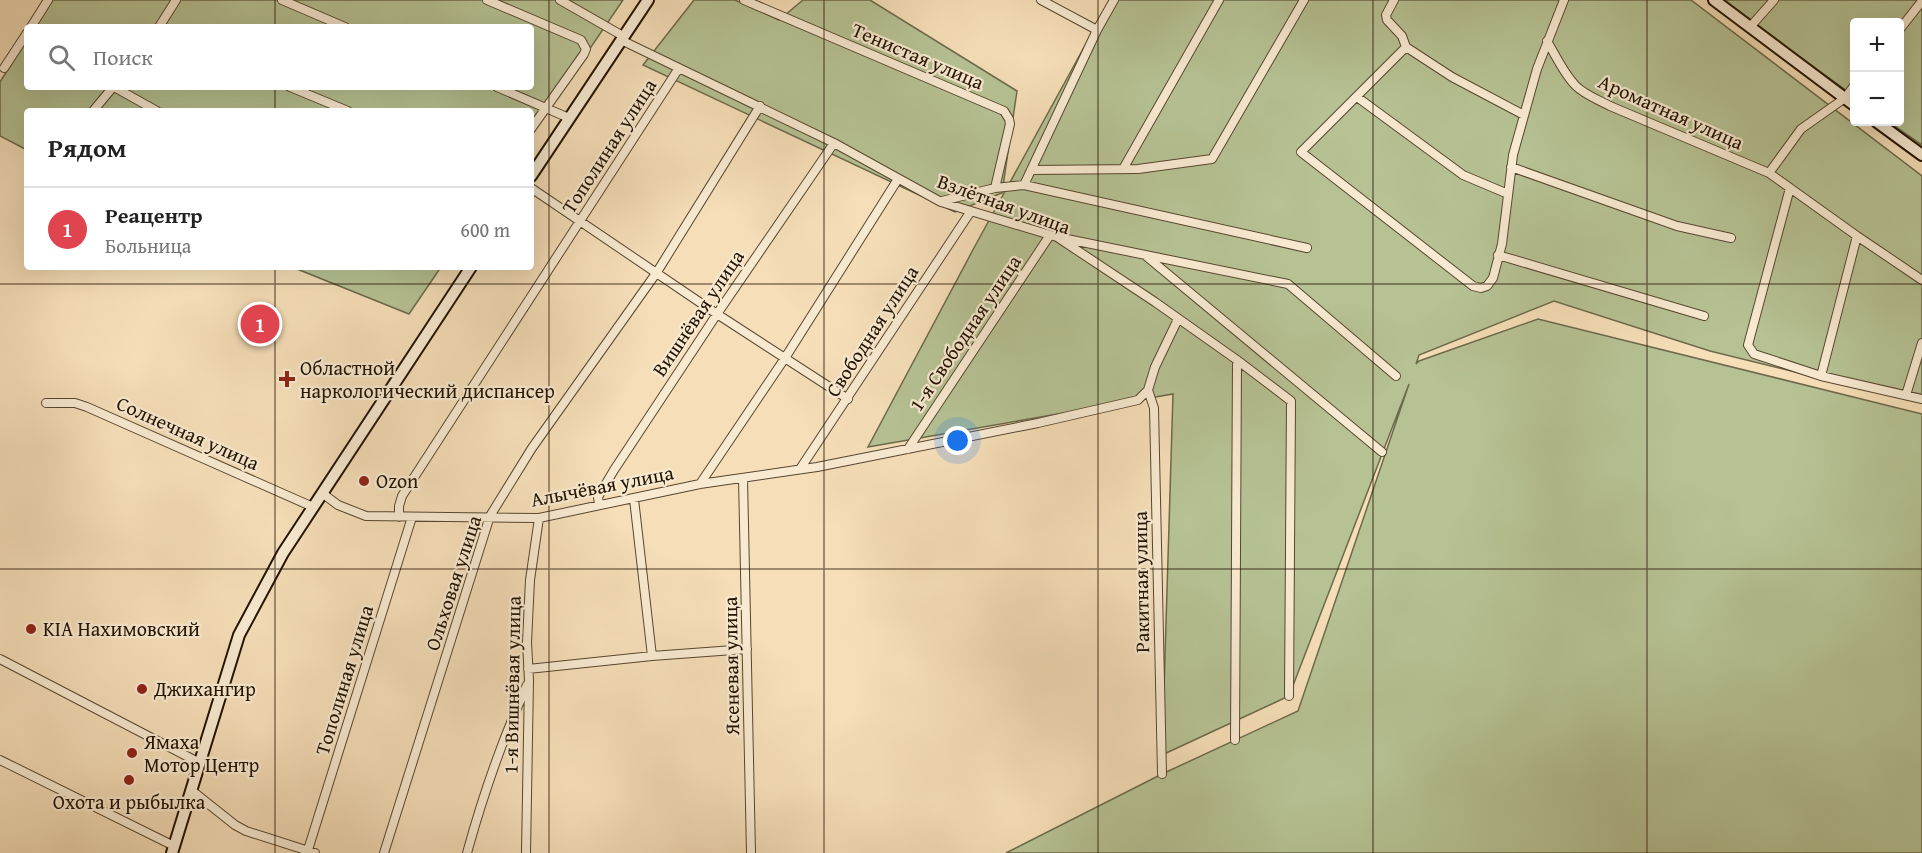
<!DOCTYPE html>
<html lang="ru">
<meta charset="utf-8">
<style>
body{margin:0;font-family:"Gentium Book Plus",serif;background:#f6f6f6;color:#222}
.controls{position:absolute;right:18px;top:18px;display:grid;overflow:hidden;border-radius:6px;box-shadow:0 6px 24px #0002}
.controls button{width:54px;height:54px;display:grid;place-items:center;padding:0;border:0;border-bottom:2px solid #e0e0e0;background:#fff;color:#222;font:30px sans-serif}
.you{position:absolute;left:958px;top:441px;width:21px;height:21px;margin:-15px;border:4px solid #fff;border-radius:50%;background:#1a73e8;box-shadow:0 0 0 9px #1a73e833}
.badge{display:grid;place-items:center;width:39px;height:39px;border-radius:50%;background:#111827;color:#fff;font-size:20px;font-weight:700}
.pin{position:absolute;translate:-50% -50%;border:3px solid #fff;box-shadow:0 2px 6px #0006}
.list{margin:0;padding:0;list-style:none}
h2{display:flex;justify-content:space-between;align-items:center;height:78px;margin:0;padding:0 24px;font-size:26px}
h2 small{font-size:20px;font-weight:400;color:#767676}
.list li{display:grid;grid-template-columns:39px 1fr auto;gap:18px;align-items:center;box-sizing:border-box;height:84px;padding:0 24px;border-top:2px solid #e0e0e0}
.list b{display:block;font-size:22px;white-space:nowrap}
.list p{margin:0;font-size:20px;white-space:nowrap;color:#767676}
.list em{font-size:20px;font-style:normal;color:#767676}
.icon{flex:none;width:33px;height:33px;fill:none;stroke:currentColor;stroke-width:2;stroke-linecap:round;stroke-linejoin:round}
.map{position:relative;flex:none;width:1922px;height:853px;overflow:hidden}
.search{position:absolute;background:#fff;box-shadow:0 6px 24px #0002;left:24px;top:24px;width:510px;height:66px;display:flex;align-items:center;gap:15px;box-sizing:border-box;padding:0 21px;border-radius:6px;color:#767676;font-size:22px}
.panel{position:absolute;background:#fff;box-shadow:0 6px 24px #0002;left:24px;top:108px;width:510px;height:162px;border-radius:6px}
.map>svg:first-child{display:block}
</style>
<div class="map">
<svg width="1922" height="853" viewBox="0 0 1922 853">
<rect width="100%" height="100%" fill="#f5deb8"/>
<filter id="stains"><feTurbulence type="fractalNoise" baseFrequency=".00333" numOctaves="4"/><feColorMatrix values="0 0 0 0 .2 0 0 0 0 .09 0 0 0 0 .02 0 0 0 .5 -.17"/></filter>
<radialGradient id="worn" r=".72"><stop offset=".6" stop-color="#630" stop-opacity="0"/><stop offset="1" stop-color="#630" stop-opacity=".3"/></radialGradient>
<path fill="#b6c294" stroke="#6c6a4a" stroke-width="1.5" d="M 52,0 L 623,0 L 531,135 L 531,111 L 27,111 L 27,150 L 0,136 L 0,82 L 27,39 L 27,87 L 531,87 L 531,27 L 35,27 Z
M 694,0 L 735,0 L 779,20 L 803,0 L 870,0 L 1017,91 L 1002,193 L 955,212 L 643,65 Z
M 1110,0 L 1691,0 L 1922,176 L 1922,403 L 1710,351 L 1554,301 L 1419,355 L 1416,364 L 1419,361 L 1538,319 L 1922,414 L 1922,853 L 1006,853 L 1162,774 L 1298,711 L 1409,384 L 1289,696 L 1162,755 L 1173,394 L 868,447 L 975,246 Z
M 1721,0 L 1922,0 L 1922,145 L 1889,122 L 1900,122 L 1900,22 L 1854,22 L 1854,96 Z
M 292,267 L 441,267 L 409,314 Z"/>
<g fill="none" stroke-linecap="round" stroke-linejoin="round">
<g stroke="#57462f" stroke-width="10">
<path id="minor" d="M 282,0 L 345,27
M 487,0 L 581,40 L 586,49 L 584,54 L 531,129
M 560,0 L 623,36
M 744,0 L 1004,111 L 1009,119 L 1010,124 L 995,188
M 1041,0 L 1097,30
M 1394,0 L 1386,15 L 1387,20 L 1402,36 L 1406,47 L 1452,77 L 1524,115
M 31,27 L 48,0
M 159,27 L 176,0
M 1750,27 L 1774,0
M 1900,29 L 1922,1
M 621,40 L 834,143 L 941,202 L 1057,237 L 1155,302 L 1237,360 L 1291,401 L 1289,696
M 1547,41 C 1556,56 1564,74 1576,86 C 1585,95 1599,100 1610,106 L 1769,173
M 1406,47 L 1301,152 L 1473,286 L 1481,288 L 1487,286 L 1493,278 L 1502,244 L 1513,155 L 1537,69 L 1564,0
M 4,68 L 27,33
M 1854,86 L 1845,98 L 1801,129 L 1769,173 L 1857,236 L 1922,280
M 114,87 L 157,111
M 290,87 L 348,111
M 497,87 L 569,118
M 1357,97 L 1463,175 L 1508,194
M 93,111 L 113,87
M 1511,167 L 1677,226 L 1731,238
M 1123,169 L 1219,0
M 1031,170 L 1138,169 L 1212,159 L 1304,0
M 1024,185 L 1307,248
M 531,188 L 717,314 L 848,399
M 1790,188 L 1748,345 L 1754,354 L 1821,376 L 1922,399
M 942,201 L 995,188 L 1024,185 L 1097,30 L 1114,0
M 1062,238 L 1288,284 L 1396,376
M 1498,255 L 1704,316
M 1146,256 L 1382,452
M 1821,376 L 1857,236
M 1148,390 L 1154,408 L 1162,774
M 1906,395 L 1922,343
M 46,403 L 75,403 L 87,407 L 313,507
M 908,449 L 1050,235
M 800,469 L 971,211
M 743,478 L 751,853
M 700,484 L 785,358 L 898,179
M 322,493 L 338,505 L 366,516 L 539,518 L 700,484 L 817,467 L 1038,423 L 1138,400 L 1148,390 L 1155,367 L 1178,319
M 634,499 L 652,656
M 599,505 L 598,497 L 614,470 L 717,314 L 834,143
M 399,517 L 399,506 L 402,496 L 679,68
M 0,659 L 200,763
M 528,669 L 652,656 L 747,649
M 1235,740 L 1237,360
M 0,760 L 174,846
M 191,790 L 235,825 L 246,831 L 315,853
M 307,853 L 412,517
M 384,853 L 490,516 L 532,448 L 657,272 L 760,106
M 467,853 C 483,795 502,740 527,685
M 526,853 L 529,680 L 527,642 L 530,580 L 539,518"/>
</g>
<g stroke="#221301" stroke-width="14">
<path id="secondary" d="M 1714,0 L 1854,105
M 1877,122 L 1922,155
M 531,176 L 648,0
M 172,853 L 239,635 L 283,553 L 471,267"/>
</g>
<use href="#minor" stroke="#f8ead1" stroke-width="8"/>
<use href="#secondary" stroke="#f8ead1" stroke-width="10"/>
</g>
<path fill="none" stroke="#221301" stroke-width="1.5" stroke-opacity="0.55" d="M 275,0 L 275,27M 549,0 L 549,853M 824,0 L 824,853M 1098,0 L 1098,853M 1373,0 L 1373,853M 1647,0 L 1647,853M 275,87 L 275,111M 275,267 L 275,853M 0,284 L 1922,284M 0,569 L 1922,569"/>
<g fill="#8f2418" stroke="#f8ead1" stroke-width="2">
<path d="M284 370h6v6h6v6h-6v6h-6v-6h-6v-6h6z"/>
<circle cx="364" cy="481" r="6"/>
<circle cx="31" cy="629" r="6"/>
<circle cx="142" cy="689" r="6"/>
<circle cx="132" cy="753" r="6"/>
<circle cx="129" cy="780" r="6"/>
</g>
<g text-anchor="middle" stroke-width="4.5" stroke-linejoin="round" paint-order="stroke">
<g font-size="20" fill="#221301" stroke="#f8ead1">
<text transform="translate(918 56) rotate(23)" y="7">Тенистая улица</text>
<text transform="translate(1671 112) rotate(24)" y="7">Ароматная улица</text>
<text transform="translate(609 146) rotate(-57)" y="7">Тополиная улица</text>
<text transform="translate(1004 204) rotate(20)" y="7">Взлётная улица</text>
<text transform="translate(698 313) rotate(-56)" y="7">Вишнёвая улица</text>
<text transform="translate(872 331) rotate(-57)" y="7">Свободная улица</text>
<text transform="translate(965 333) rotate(-56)" y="7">1-я Свободная улица</text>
<text transform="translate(188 433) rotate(24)" y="7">Солнечная улица</text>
<text transform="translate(602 486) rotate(-11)" y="7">Алычёвая улица</text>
<text transform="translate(1141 582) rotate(-91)" y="7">Ракитная улица</text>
<text transform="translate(453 583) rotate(-72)" y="7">Ольховая улица</text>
<text transform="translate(731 666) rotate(-91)" y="7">Ясеневая улица</text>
<text transform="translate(344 680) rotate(-73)" y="7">Тополиная улица</text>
<text transform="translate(512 685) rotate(-89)" y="7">1-я Вишнёвая улица</text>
</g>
<g font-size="20" fill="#221301" stroke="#f8ead1" text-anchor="start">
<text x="300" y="375">Областной<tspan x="300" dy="23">наркологический диспансер</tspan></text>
<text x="376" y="488">Ozon</text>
<text x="43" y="636">KIA Нахимовский</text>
<text x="154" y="696">Джихангир</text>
<text x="144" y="749">Ямаха<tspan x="144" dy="23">Мотор Центр</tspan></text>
<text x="129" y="809" text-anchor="middle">Охота и рыбылка</text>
</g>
</g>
<rect width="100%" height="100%" filter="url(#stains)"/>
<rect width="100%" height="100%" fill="url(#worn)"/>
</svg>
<div class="controls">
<button>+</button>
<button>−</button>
</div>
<div class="you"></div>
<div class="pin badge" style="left:260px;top:324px;background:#e0444e">1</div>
<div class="search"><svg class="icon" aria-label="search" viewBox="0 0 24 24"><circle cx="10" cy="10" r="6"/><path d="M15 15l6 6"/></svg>Поиск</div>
<section class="panel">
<h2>Рядом<small></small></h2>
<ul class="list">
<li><span class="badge" style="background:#e0444e">1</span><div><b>Реацентр</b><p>Больница</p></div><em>600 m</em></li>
</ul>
</section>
</div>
